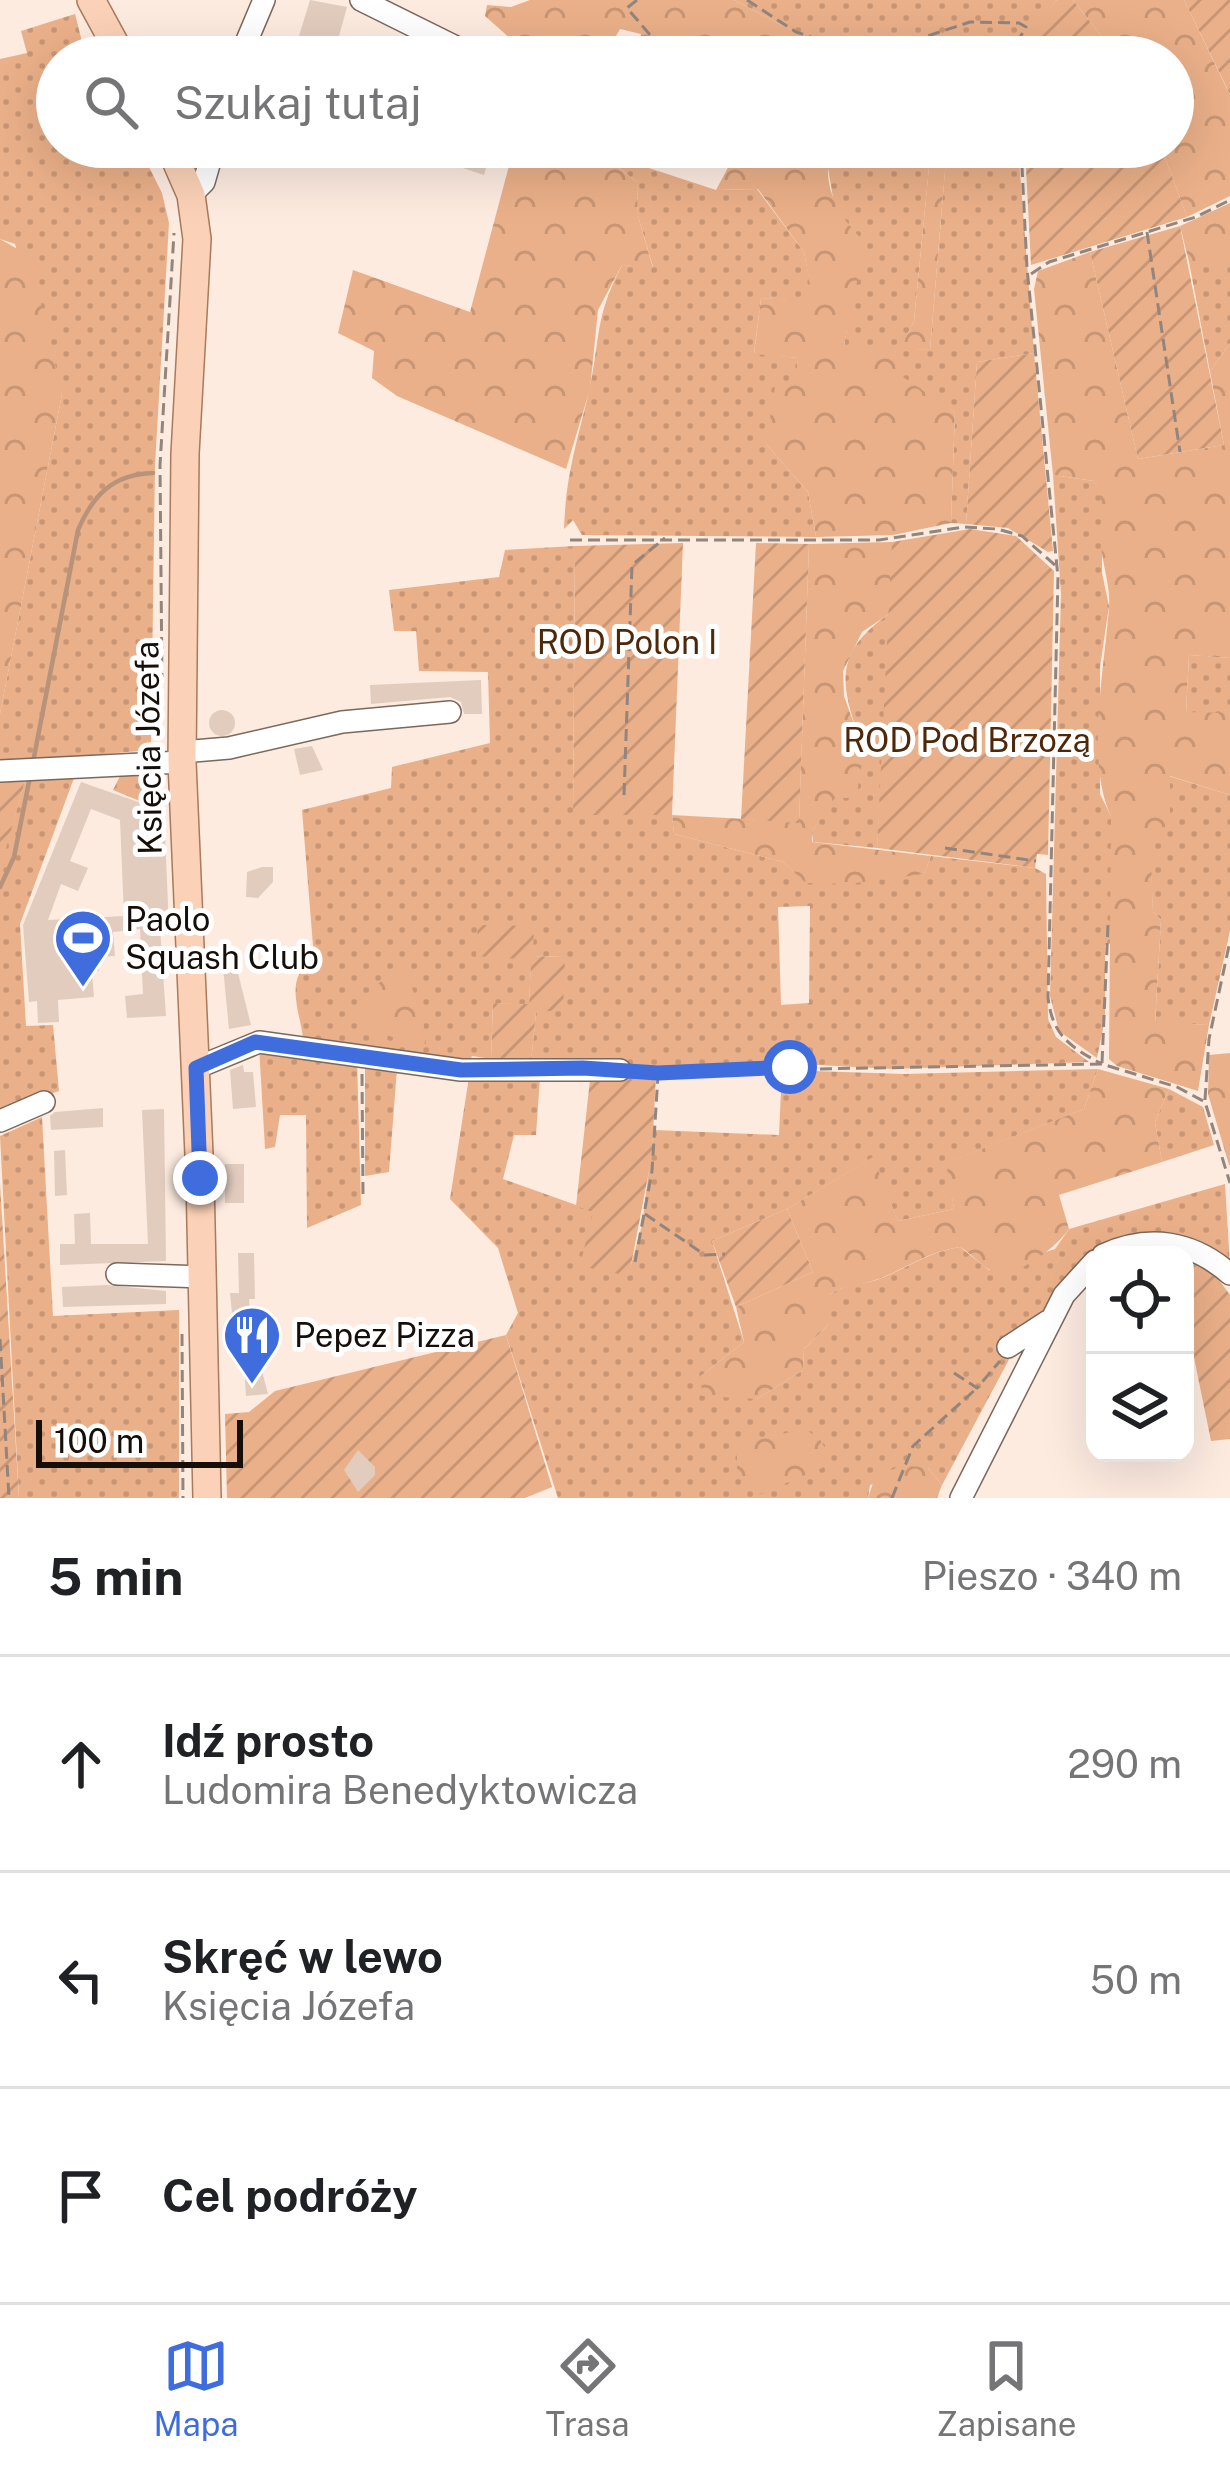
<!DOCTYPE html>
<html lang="pl">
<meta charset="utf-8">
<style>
body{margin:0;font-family:"Public Sans",sans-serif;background:#f6f6f6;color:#202124}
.controls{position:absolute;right:36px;bottom:36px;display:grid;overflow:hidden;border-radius:24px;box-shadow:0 12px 48px #0002}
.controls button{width:108px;height:108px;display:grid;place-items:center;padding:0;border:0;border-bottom:3px solid #e0e0e0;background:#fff;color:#202124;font:60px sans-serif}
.scale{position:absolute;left:36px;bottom:30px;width:207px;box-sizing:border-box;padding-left:12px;border:6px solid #150e09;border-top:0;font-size:33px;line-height:42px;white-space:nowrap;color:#150e09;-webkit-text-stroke:9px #fff;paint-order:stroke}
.stop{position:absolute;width:36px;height:36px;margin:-27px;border:9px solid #3f6dde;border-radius:50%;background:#fff}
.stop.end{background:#3f6dde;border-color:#fff;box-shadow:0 3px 12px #0008}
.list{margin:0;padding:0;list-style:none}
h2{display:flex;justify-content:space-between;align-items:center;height:156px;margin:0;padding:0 48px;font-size:51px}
h2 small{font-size:39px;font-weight:400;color:#757577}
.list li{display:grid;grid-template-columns:78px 1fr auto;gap:36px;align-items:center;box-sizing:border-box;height:216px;padding:0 48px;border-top:3px solid #e0e0e0}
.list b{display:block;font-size:45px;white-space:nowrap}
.list p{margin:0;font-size:39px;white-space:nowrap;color:#757577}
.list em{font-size:39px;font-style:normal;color:#757577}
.icon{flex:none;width:66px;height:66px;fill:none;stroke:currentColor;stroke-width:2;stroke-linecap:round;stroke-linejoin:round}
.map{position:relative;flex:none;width:1230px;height:1498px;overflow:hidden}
.search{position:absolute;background:#fff;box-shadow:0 12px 48px #0002;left:36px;right:36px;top:36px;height:132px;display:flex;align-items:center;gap:30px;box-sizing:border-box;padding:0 42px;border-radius:66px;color:#757577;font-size:45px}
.sheet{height:804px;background:#fff}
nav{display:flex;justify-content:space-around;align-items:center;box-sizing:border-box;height:168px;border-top:3px solid #e0e0e0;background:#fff;font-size:33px;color:#757577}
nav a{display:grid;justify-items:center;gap:6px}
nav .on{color:#3f6dde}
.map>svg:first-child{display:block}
</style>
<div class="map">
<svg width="1230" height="1498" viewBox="0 0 1230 1498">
<defs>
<pattern id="grass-dots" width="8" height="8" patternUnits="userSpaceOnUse" patternTransform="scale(3)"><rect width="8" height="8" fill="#eab089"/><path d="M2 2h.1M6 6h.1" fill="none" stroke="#c89675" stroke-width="1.8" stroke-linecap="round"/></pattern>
<pattern id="forest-crowns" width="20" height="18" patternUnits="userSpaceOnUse" patternTransform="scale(3)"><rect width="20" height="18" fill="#eab089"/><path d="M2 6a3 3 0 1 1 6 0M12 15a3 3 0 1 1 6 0" fill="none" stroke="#c89675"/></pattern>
<pattern id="garden-furrows" width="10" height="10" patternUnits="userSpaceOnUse" patternTransform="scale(3)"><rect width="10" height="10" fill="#eab089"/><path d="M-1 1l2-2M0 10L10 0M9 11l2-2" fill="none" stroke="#c89675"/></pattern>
</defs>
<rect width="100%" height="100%" fill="#fdebe0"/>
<path fill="url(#grass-dots)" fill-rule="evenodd" d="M 734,0 L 1057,0 L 1023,41 L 1016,41 L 1016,57 L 842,57 Z
M 75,14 L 86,57 L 57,57 L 57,147 L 139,147 L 162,193 L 169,223 L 155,465 L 151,750 L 0,763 L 0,714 L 62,394 L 15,244 L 0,239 L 0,59 L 27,53 L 21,31 Z
M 832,147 L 931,147 L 914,321 L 901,348 L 930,350 L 947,147 L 1018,147 L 1034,353 L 977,362 L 966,524 L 951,523 L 955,412 L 844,346 L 851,305 L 827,162 Z
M 597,151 L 716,190 L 757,189 L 804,252 L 814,302 L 761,298 L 754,353 L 798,358 L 796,384 L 766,444 L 808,492 L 816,537 L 582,535 L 573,520 L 564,529 C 566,473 577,443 589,391 C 601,336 594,319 622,265 L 653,267 L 638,216 L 637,182 Z
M 1189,262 L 1230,262 L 1230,343 L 1210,372 Z
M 1053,475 L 1094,481 L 1102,493 L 1102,573 L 1109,606 L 1100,667 L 1100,794 L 1111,816 L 1111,943 L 1105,945 L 1105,1019 L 1097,1058 L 1059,1031 L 1050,996 L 1061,594 Z
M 575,546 L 573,814 L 672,815 L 674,834 L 783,862 L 807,883 L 924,874 L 931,856 L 1035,868 L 1046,874 L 1048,1019 L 1056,1037 L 1089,1062 L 893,1069 L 781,1063 L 681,1069 L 531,1063 L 536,1012 L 564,957 L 532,956 L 533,926 L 529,1005 L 493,1003 L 491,1059 L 472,1056 L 469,1064 L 304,1047 C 302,1013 281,979 314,958 L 302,810 L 391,788 L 392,767 L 490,743 L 488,672 L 419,671 L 416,631 L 394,631 L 389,590 L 499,577 L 505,550 ZM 810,906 L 809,1003 L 781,1005 L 778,907 Z
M 892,612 L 877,848 L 813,842 L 812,831 L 864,752 C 842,688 828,655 892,612 Z
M 1189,655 L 1230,658 L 1230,713 L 1186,713 Z
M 162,771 L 164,811 L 113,790 L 120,776 Z
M 1169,776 L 1230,795 L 1230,931 L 1209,1025 L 1155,1023 L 1161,920 L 1153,912 L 1149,831 L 1170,825 Z
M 74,778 L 20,924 L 26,1026 L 53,1025 L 59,1091 L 0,1111 L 0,867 L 25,781 Z
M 259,1045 L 357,1059 L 361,1205 L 307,1228 L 306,1115 L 280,1115 L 275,1147 L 265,1149 Z
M 365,1062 L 397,1069 L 389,1172 L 365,1176 Z
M 1098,1069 L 1084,1109 L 947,1163 L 954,1209 L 898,1221 L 872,1158 L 787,1209 L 712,1241 L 744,1342 L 701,1376 L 757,1399 L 803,1370 L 804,1349 L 829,1324 L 829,1295 C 844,1285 849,1286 866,1283 C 899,1275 924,1252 960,1247 L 989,1270 L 1055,1249 L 1069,1229 L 1225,1184 L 1230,1266 L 1136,1236 L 1045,1312 L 1012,1354 L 942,1485 L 928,1468 L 870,1485 L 868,1498 L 558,1498 L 506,1335 L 518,1313 L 498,1248 L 450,1199 L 469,1077 L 540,1077 L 536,1135 L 514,1135 L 503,1179 L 593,1211 L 628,1276 L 642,1225 L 654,1130 L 779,1135 L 782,1070 L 904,1074 Z
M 1169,1089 L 1203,1107 L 1214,1145 L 1162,1162 L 1155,1122 Z
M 42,1117 L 53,1316 L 179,1310 L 179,1498 L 19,1498 L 0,1136 Z"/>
<path fill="url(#forest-crowns)" d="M 530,0 L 734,0 L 842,57 L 639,57 L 641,34 L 620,29 L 607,52 L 531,57 L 485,16 L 487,5 L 511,7 Z
M 1073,0 L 1184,0 L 1230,95 L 1230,196 L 1187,217 L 1161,147 L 1173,147 L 1173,57 L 1118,57 Z
M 514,147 L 591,147 L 637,182 L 638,216 L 653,268 L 622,265 L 598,310 L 590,389 L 566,469 L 397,396 L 372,378 L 374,351 L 338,333 L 353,270 L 470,312 Z
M 739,147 L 832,147 C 819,184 839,218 865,242 L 844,345 L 900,349 L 914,321 L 931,147 L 947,147 L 930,350 L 901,349 L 900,375 L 955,412 L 951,523 L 893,535 L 816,537 L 808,492 L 766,444 L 775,387 L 795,384 L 798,358 L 754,354 L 761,298 L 813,301 L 804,252 L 758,189 L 716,190 Z
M 1230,203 L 1230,262 L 1189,262 L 1180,226 Z
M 0,239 L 30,256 L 62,394 L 0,714 Z
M 1090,252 L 1138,459 L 1224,445 L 1210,372 L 1230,343 L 1230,658 L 1189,655 L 1186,712 L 1230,713 L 1230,795 L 1170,776 L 1170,825 L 1150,832 L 1153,912 L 1161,920 L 1155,1022 L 1209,1025 L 1198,1091 L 1117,1066 L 1109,1059 L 1111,816 C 1085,762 1105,666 1109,607 C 1111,587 1102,564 1101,543 C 1100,520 1107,500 1094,481 L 1053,475 L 1034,289 L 1038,271 Z
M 892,542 L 892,612 L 862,632 L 843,671 L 844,696 L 864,752 L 856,798 L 835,798 L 812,831 L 812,842 L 931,856 L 924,874 L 849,884 L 806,883 L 783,862 L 674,834 L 672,815 L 799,822 L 809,544 Z
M 403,969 L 422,1010 L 426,1045 L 418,1049 C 400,1038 373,1033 360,1017 C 363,995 381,977 403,969 Z
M 1230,1053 L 1230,1165 L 1229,1165 L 1208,1094 L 1209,1055 Z
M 1098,1069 L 1169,1089 L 1155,1122 L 1162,1162 L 1059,1195 L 1069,1229 C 1057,1246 1016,1281 992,1271 C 981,1266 972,1254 960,1247 C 924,1252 899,1274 866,1283 C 849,1287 844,1285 829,1295 L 829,1324 L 804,1349 L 803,1370 L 757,1399 L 702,1396 L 701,1376 L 744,1342 L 736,1307 L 813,1272 L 787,1209 L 873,1157 L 898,1221 L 954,1209 L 946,1163 L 1084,1109 Z
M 804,1429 L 818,1437 L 829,1454 L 822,1468 L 756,1496 L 737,1472 L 737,1444 Z
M 903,1465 L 928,1468 L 942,1485 L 937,1498 L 868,1498 L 875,1477 Z"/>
<path fill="url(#garden-furrows)" d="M 1057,0 L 1073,0 L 1118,57 L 1023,57 L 1026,35 Z
M 1184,0 L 1230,0 L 1230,95 L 1226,86 Z
M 1025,147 L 1161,147 L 1187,217 L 1031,265 Z
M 1180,226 L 1224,445 L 1138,459 L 1090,252 Z
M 1034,353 L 1053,551 L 1048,552 L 1008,528 L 966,524 L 977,362 Z
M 970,529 L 1016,536 L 1054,571 L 1048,855 L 1037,854 L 1035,868 L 877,848 L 892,542 Z
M 683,543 L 672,815 L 573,815 L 575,546 Z
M 756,543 L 809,544 L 799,823 L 741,819 Z
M 25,781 L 1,866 L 0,867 L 0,782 Z
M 478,925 L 534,926 L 533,956 L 565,957 L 563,1009 L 536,1013 L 531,1063 L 491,1059 L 493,1003 L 529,1004 L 531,960 L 476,956 Z
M 591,1071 L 656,1075 L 652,1155 L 629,1276 L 580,1266 L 593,1212 L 576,1206 Z
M 0,1183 L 19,1498 L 0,1498 Z
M 787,1209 L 813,1272 L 736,1307 L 712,1241 Z
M 1185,1259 L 1214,1273 L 1230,1295 L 1230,1439 L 1211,1441 L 1189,1333 L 1185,1334 Z
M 506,1335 L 552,1487 L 525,1498 L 227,1498 L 225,1414 L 249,1412 L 275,1391 Z"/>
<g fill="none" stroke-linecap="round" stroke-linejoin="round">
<path stroke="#b7937b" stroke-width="4.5" d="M 34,757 L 78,530 C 93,495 113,474 153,473
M 0,887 L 14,857 L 30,777"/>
</g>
<path fill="#e2ccbe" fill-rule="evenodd" d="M 310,0 L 347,7 L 336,47 L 299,36 Z
M 400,147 L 453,147 L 489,157 L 484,175 Z
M 481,680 L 482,714 L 464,714 L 461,702 L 450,697 L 371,704 L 370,685 Z
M209 723a13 13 0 1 1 26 0a13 13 0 1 1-26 0Z
M 312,746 L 323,770 L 300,775 L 294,749 Z
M 81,782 L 164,811 L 169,928 L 160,928 L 166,1016 L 127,1018 L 125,996 L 143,994 L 140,929 L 113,932 L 115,956 L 98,957 L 99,971 L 92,972 L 94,997 L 58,1000 L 59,1022 L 38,1023 L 37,1001 L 29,1002 L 23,925 ZM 91,809 L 120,820 L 124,916 L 48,920 L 61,884 L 78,891 L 88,868 L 70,861 Z
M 262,867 L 273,867 L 273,882 L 258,898 L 246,897 L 247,872 Z
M 236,965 L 251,1025 L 229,1029 L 223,967 Z
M 243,1065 L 244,1072 L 253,1072 L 256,1107 L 233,1109 L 230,1070 Z
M 103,1108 L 103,1127 L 51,1130 L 50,1116 L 55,1112 Z
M 164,1109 L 166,1261 L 60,1265 L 60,1244 L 75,1244 L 74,1214 L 90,1213 L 91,1244 L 148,1244 L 142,1110 Z
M 65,1150 L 67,1195 L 55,1196 L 54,1151 Z
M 225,1164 L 244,1164 L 244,1203 L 225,1203 Z
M 238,1253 L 254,1253 L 255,1299 L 249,1299 L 250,1312 L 232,1313 L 230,1293 L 239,1293 Z
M 107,1285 L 166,1291 L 166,1304 L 63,1307 L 62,1287 Z
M 257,1352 L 268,1394 L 246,1396 L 243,1353 Z
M 358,1450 L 375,1467 L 375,1475 L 358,1492 L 344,1470 Z"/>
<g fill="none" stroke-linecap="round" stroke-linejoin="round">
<g stroke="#7b685c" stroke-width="24">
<path id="minor" d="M 361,0 L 476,57
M 240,57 L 264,0
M 609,147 L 639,156
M 191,195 L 204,182 L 214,147
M 182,752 L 229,748 L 342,722 L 450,712
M 0,771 L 182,762
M 196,1068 L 259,1042 L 461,1070 L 620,1070
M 0,1121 L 44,1102
M 1103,1255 C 1149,1234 1192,1241 1230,1274
M 117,1274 L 203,1277
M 1008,1347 L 1048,1321
M 961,1498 L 1064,1295 L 1095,1261"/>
</g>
<g stroke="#a97a5b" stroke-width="30">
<path id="major" d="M 91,0 L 122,57
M 170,147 L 191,195 L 197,239 L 185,454 L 182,762 L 200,1178 L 207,1498"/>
</g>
<path stroke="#92857d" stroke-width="3" stroke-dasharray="12 6" stroke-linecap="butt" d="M 637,0 L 627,8 L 651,36 L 685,57
M 747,0 L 796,32 L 867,56 L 970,22 L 1019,23 L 1026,27 L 1019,39 L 1019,57
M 90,41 L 91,57
M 145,147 L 155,167
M 1021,147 L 1027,268 L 1058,577 L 1048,997 C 1052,1035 1070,1047 1102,1064
M 1147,232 L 1180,452
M 1031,274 L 1049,262 L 1196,217 L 1230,200
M 570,540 L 879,540 L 964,527 L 997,529 L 1022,536 L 1056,566
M 162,685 L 160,465 L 174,233
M 624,795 L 632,565 L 665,538
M 945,848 L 1036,861
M 1102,1063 L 1108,925
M 640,1072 L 1102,1064 L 1177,1087 L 1205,1102 L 1230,1183
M 362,1074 L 363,1195
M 1205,1100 L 1209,1039 L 1230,941
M 645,1214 L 705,1255 L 725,1254
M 635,1262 L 652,1171 L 658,1075
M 182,1334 L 183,1498
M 0,1339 L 9,1498
M 954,1373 L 977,1388 L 1000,1361
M 892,1498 L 913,1446 L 977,1388"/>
<use href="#minor" stroke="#fff" stroke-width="21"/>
<use href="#major" stroke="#fbd2b7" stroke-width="27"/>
</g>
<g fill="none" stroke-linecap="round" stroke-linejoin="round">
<path stroke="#3f6dde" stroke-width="15" d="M 200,1178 L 196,1068 L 255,1042 L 461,1070 L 583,1068 L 658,1073 L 790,1067"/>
</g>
<defs>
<g id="stadium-pin" transform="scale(3)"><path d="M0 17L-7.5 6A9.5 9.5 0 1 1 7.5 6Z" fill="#3f6dde" stroke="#fff"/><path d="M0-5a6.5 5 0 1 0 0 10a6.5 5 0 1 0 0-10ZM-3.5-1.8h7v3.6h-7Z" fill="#fff"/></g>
<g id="restaurant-pin" transform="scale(3)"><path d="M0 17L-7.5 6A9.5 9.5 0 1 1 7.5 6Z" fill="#3f6dde" stroke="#fff"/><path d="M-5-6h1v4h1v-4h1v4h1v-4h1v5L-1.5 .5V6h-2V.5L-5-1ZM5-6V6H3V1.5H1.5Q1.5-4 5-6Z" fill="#fff"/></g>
</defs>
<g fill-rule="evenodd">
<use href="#stadium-pin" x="83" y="938"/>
<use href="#restaurant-pin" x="252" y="1335"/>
</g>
<g text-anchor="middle" stroke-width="10" stroke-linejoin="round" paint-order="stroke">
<g font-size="33" fill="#4e2809" stroke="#fff">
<text x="627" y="654">ROD Polon I</text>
<text x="967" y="752">ROD Pod Brzozą</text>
</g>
<g font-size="33" fill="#150e09" stroke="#fff">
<text transform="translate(148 748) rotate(-91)" y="12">Księcia Józefa</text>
</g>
<g font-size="33" fill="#150e09" stroke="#fff" text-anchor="start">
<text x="125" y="931">Paolo<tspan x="125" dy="38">Squash Club</tspan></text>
<text x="294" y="1347">Pepez Pizza</text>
</g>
</g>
</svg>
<div class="controls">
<button><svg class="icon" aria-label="locate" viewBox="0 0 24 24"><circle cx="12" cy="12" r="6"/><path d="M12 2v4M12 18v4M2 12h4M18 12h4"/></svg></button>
<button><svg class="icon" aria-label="layers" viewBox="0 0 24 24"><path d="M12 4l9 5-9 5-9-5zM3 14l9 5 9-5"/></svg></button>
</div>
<div class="scale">100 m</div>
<div class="stop" style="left:790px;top:1067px"></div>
<div class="stop end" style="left:200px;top:1178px"></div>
<div class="search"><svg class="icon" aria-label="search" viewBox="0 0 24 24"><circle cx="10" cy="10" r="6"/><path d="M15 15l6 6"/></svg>Szukaj tutaj</div>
</div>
<section class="sheet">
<h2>5 min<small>Pieszo · 340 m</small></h2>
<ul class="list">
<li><svg class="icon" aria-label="ahead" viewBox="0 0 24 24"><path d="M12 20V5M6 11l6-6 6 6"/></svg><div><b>Idź prosto</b><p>Ludomira Benedyktowicza</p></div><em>290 m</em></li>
<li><svg class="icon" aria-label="left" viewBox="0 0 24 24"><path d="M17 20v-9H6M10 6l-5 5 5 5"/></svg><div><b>Skręć w lewo</b><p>Księcia Józefa</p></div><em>50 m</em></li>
<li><svg class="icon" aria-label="arrive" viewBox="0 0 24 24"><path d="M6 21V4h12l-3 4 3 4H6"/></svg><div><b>Cel podróży</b></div></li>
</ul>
</section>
<nav>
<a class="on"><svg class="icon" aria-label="map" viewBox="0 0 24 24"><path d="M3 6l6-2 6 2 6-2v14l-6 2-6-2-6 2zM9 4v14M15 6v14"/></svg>Mapa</a>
<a><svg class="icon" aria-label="directions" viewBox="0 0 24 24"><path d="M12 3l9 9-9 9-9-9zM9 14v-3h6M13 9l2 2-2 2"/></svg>Trasa</a>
<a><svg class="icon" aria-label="saved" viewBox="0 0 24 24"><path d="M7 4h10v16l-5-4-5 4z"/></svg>Zapisane</a>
</nav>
